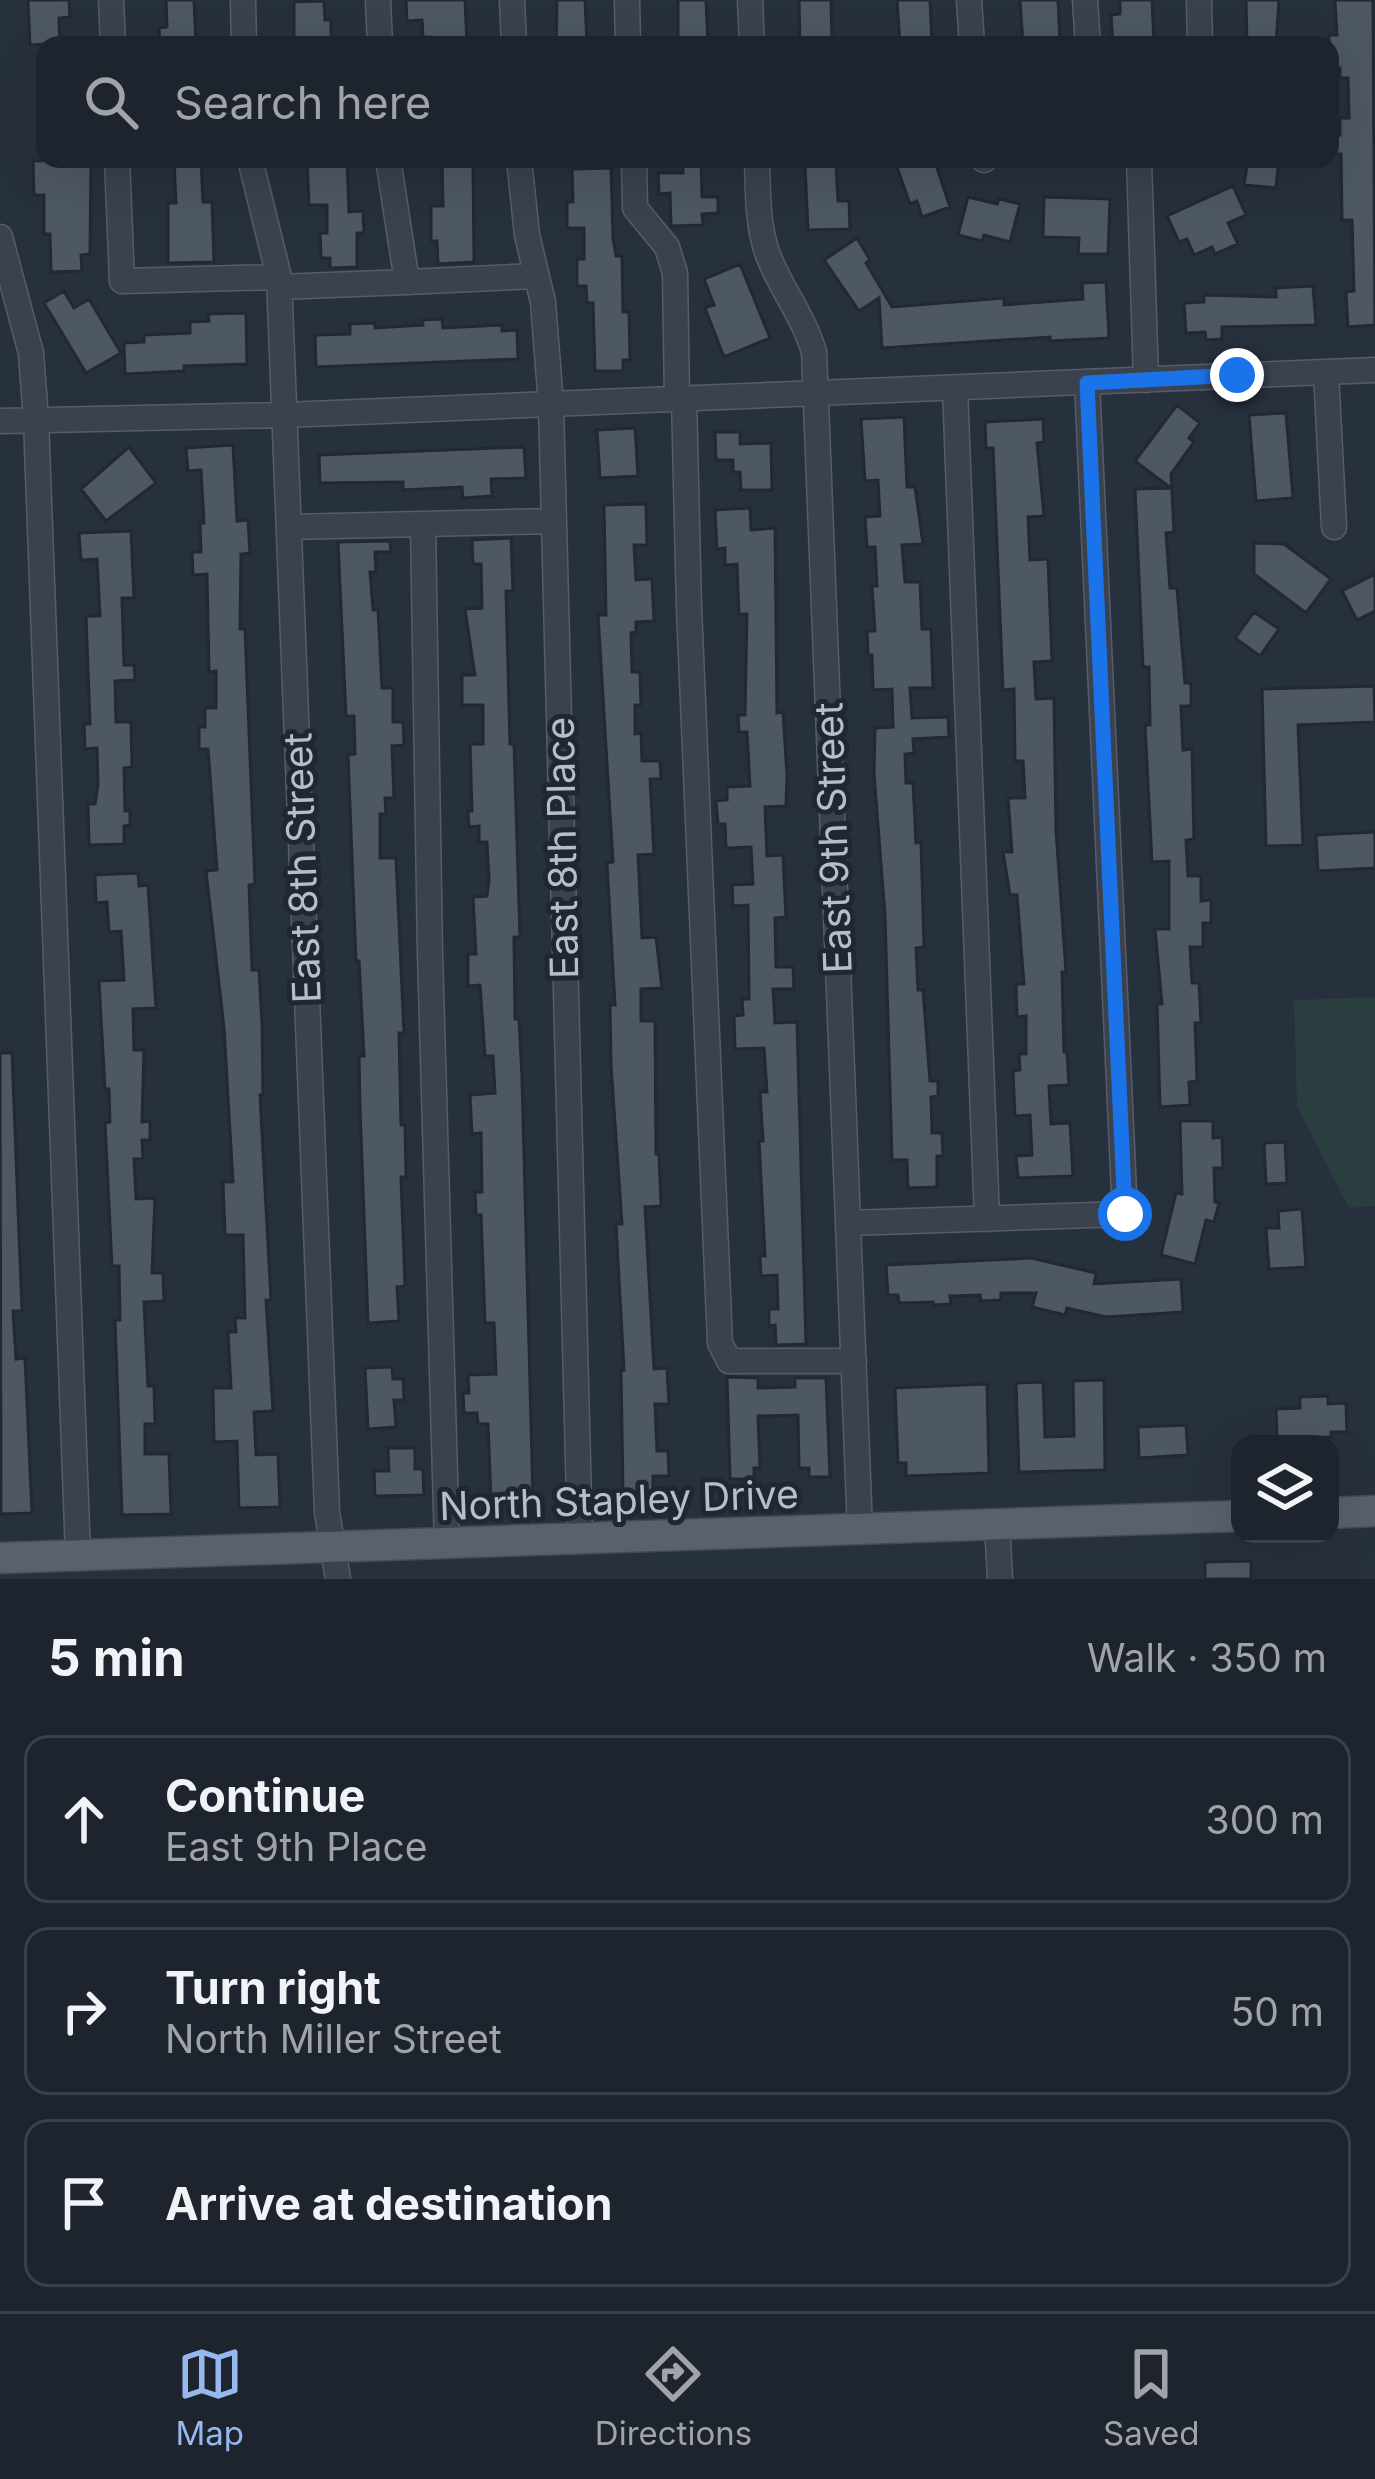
<!DOCTYPE html>
<meta charset="utf-8">
<style>
body{margin:0;font-family:Inter,sans-serif;background:#2a303a;color:#f1f3f6}
.controls{position:absolute;right:36px;bottom:36px;display:grid;overflow:hidden;border-radius:24px;box-shadow:0 12px 48px #0002}
.controls button{width:108px;height:108px;display:grid;place-items:center;padding:0;border:0;border-bottom:3px solid #3b414a;background:#1d242e;color:#f1f3f6;font:60px sans-serif}
.stop{position:absolute;width:36px;height:36px;margin:-27px;border:9px solid #1a73e8;border-radius:50%;background:#fff}
.stop.end{background:#1a73e8;border-color:#fff;box-shadow:0 3px 12px #0008}
.list{margin:0;padding:0;list-style:none}
h2{display:flex;justify-content:space-between;align-items:center;height:156px;margin:0;padding:0 48px;font-size:51px}
h2 small{font-size:39px;font-weight:400;color:#a0a4aa}
.list li{display:grid;grid-template-columns:78px 1fr auto;gap:36px;align-items:center;box-sizing:border-box;height:168px;margin:0 24px 24px;padding:0 24px;border:3px solid #3b414a;border-radius:24px}
.list b{display:block;font-size:45px;white-space:nowrap}
.list p{margin:0;font-size:39px;white-space:nowrap;color:#a0a4aa}
.list em{font-size:39px;font-style:normal;color:#a0a4aa}
.icon{flex:none;width:66px;height:66px;fill:none;stroke:currentColor;stroke-width:2;stroke-linecap:round;stroke-linejoin:round}
.map{position:relative;flex:none;width:1375px;height:1579px;overflow:hidden}
.search{position:absolute;background:#1d242e;box-shadow:0 12px 48px #0002;left:36px;right:36px;top:36px;height:132px;display:flex;align-items:center;gap:30px;box-sizing:border-box;padding:0 42px;border-radius:24px;color:#a0a4aa;font-size:45px}
.sheet{height:732px;background:#1d242e}
nav{display:flex;justify-content:space-around;align-items:center;box-sizing:border-box;height:168px;border-top:3px solid #3b414a;background:#1d242e;font-size:33px;color:#a0a4aa}
nav a{display:grid;justify-items:center;gap:6px}
nav .on{color:#97b8ee}
.map>svg:first-child{display:block}
</style>
<div class="map">
<svg width="1375" height="1579" viewBox="0 0 1375 1579">
<rect width="100%" height="100%" fill="#27303d"/>
<path fill="#2a3d3f" d="M 1375,997 L 1375,1206 L 1349,1208 L 1297,1106 L 1294,1000 Z"/>
<path fill="#4e5865" stroke="#222934" stroke-width="3" d="M 28,0 L 69,0 L 70,17 L 59,18 L 60,43 L 30,45 Z
M 166,0 L 194,0 L 196,45 L 160,45 L 159,28 L 167,27 Z
M 406,0 L 465,0 L 467,45 L 430,45 L 430,37 L 423,37 L 422,20 L 407,21 Z
M 557,0 L 585,0 L 587,45 L 556,45 Z
M 678,0 L 706,0 L 708,45 L 678,45 Z
M 799,0 L 831,0 L 832,43 L 800,44 Z
M 897,0 L 930,0 L 932,43 L 900,45 Z
M 1020,0 L 1058,0 L 1060,40 L 1051,41 L 1051,45 L 1023,45 Z
M 1120,0 L 1152,0 L 1154,45 L 1113,45 L 1111,15 L 1120,14 Z
M 1246,0 L 1279,0 L 1276,45 L 1247,45 Z
M 1335,0 L 1373,0 L 1375,325 L 1348,327 L 1346,292 L 1354,291 L 1352,220 L 1342,220 L 1341,154 L 1334,154 L 1333,135 L 1340,135 L 1340,118 L 1349,118 L 1348,78 L 1340,78 L 1340,68 L 1330,69 L 1329,35 L 1337,35 Z
M 324,1 L 325,20 L 331,20 L 331,45 L 294,45 L 294,2 Z
M 91,159 L 90,254 L 81,255 L 82,271 L 51,272 L 50,234 L 44,234 L 44,195 L 34,195 L 33,161 Z
M 174,159 L 201,159 L 203,202 L 212,202 L 214,262 L 168,263 L 168,203 L 176,203 Z
M 307,159 L 347,159 L 349,212 L 363,211 L 364,233 L 357,233 L 357,267 L 330,268 L 330,258 L 321,258 L 320,233 L 327,233 L 327,205 L 309,205 Z
M 442,159 L 473,159 L 474,262 L 438,264 L 437,241 L 431,241 L 431,206 L 443,206 Z
M 683,159 L 701,159 L 702,197 L 718,197 L 718,213 L 702,214 L 703,225 L 671,226 L 670,193 L 659,194 L 658,173 L 683,173 Z
M 894,159 L 934,159 L 950,207 L 922,217 L 917,201 L 910,204 Z
M 1248,159 L 1279,159 L 1276,188 L 1244,185 Z
M 836,164 L 838,201 L 849,201 L 850,229 L 808,230 L 805,166 Z
M 611,168 L 613,238 L 616,256 L 622,256 L 623,312 L 629,312 L 630,360 L 623,360 L 623,371 L 595,371 L 593,303 L 587,303 L 586,286 L 577,286 L 577,259 L 584,259 L 584,228 L 567,228 L 567,202 L 573,202 L 572,169 Z
M 1233,186 L 1246,215 L 1228,223 L 1238,244 L 1215,254 L 1212,247 L 1194,255 L 1187,239 L 1179,242 L 1167,216 Z
M 968,197 L 997,204 L 999,199 L 1020,204 L 1010,242 L 984,235 L 982,241 L 958,235 Z
M 1044,197 L 1110,199 L 1108,254 L 1078,254 L 1079,238 L 1043,237 Z
M 857,238 L 870,260 L 866,263 L 892,307 L 1004,298 L 1004,305 L 1083,299 L 1082,283 L 1106,282 L 1109,338 L 1050,341 L 1050,337 L 882,348 L 879,298 L 859,311 L 824,260 Z
M 740,264 L 770,338 L 724,357 L 705,308 L 714,305 L 704,279 Z
M 1313,286 L 1316,325 L 1222,327 L 1222,339 L 1206,340 L 1205,332 L 1186,333 L 1184,303 L 1204,302 L 1204,295 L 1276,297 L 1276,288 Z
M 64,291 L 74,308 L 89,299 L 121,353 L 86,373 L 44,303 Z
M 246,313 L 247,364 L 184,366 L 184,371 L 125,374 L 124,343 L 144,342 L 144,335 L 190,333 L 190,322 L 209,321 L 208,314 Z
M 442,319 L 443,328 L 502,325 L 502,331 L 517,330 L 518,359 L 316,367 L 315,335 L 350,334 L 350,324 L 375,323 L 375,328 L 423,325 L 422,320 Z
M 1177,405 L 1200,423 L 1189,438 L 1194,442 L 1171,474 L 1174,532 L 1166,533 L 1170,588 L 1177,588 L 1185,683 L 1191,683 L 1191,706 L 1181,706 L 1183,750 L 1192,749 L 1194,839 L 1186,840 L 1188,876 L 1201,876 L 1201,901 L 1211,900 L 1211,923 L 1203,923 L 1203,947 L 1190,947 L 1192,983 L 1199,983 L 1201,1023 L 1195,1023 L 1197,1081 L 1189,1082 L 1190,1105 L 1160,1107 L 1157,1004 L 1162,1004 L 1155,929 L 1169,929 L 1169,861 L 1152,862 L 1145,725 L 1150,725 L 1149,667 L 1143,667 L 1135,489 L 1171,488 L 1135,461 Z
M 1286,413 L 1293,498 L 1256,501 L 1249,415 Z
M 904,417 L 907,487 L 915,487 L 923,544 L 902,545 L 905,582 L 920,582 L 922,629 L 931,629 L 933,688 L 910,688 L 912,718 L 948,717 L 949,737 L 913,739 L 914,753 L 905,754 L 906,783 L 913,783 L 916,843 L 921,842 L 924,947 L 916,948 L 918,990 L 923,990 L 930,1081 L 938,1081 L 938,1096 L 931,1097 L 932,1133 L 942,1133 L 943,1156 L 937,1156 L 937,1187 L 908,1188 L 907,1160 L 892,1160 L 885,915 L 874,774 L 875,728 L 893,727 L 892,689 L 873,690 L 872,655 L 868,655 L 867,631 L 875,631 L 872,586 L 877,586 L 875,547 L 867,547 L 865,517 L 880,516 L 878,480 L 865,481 L 861,419 Z
M 1043,419 L 1044,442 L 1037,443 L 1044,516 L 1028,517 L 1030,560 L 1048,559 L 1052,661 L 1034,662 L 1036,699 L 1054,698 L 1056,830 L 1066,972 L 1062,972 L 1064,1052 L 1067,1052 L 1069,1085 L 1049,1086 L 1051,1124 L 1070,1123 L 1073,1176 L 1018,1178 L 1016,1156 L 1032,1155 L 1030,1115 L 1015,1116 L 1013,1071 L 1020,1070 L 1019,1054 L 1026,1054 L 1026,1016 L 1017,1017 L 1016,984 L 1024,984 L 1017,895 L 1010,895 L 1003,852 L 1012,852 L 1008,798 L 1025,798 L 1023,761 L 1015,761 L 1014,689 L 1003,690 L 993,448 L 986,448 L 985,422 Z
M 635,428 L 638,476 L 600,478 L 597,430 Z
M 715,432 L 740,432 L 740,444 L 771,443 L 772,490 L 741,490 L 740,472 L 733,472 L 733,460 L 716,460 Z
M 233,445 L 237,521 L 248,520 L 250,553 L 241,554 L 240,629 L 245,629 L 255,884 L 249,885 L 252,970 L 259,970 L 262,1023 L 263,1095 L 260,1095 L 271,1300 L 266,1300 L 273,1411 L 254,1412 L 256,1455 L 278,1454 L 280,1507 L 239,1508 L 237,1441 L 214,1442 L 213,1388 L 231,1388 L 228,1332 L 236,1332 L 235,1318 L 245,1318 L 243,1235 L 225,1235 L 223,1182 L 233,1182 L 224,1028 L 206,871 L 217,870 L 208,749 L 199,749 L 199,727 L 205,727 L 205,708 L 216,708 L 216,671 L 209,672 L 207,574 L 193,575 L 192,552 L 201,552 L 200,523 L 204,523 L 201,470 L 188,471 L 186,448 Z
M 129,447 L 156,483 L 106,521 L 81,489 Z
M 524,447 L 526,478 L 491,479 L 492,496 L 463,498 L 462,487 L 403,490 L 403,482 L 320,483 L 319,455 Z
M 646,504 L 647,545 L 634,545 L 636,580 L 652,579 L 654,621 L 636,622 L 636,632 L 631,633 L 632,672 L 640,672 L 641,705 L 635,705 L 635,734 L 641,733 L 642,761 L 660,761 L 661,779 L 650,779 L 654,854 L 638,855 L 642,938 L 656,937 L 662,988 L 641,989 L 641,1021 L 655,1021 L 656,1154 L 659,1154 L 661,1206 L 645,1207 L 654,1369 L 667,1368 L 669,1404 L 655,1404 L 657,1451 L 668,1451 L 669,1476 L 653,1476 L 653,1493 L 623,1493 L 621,1370 L 624,1370 L 616,1224 L 622,1224 L 611,1065 L 610,1005 L 615,1005 L 607,863 L 613,862 L 598,615 L 606,615 L 604,505 Z
M 750,508 L 751,530 L 775,528 L 777,713 L 783,712 L 787,775 L 786,806 L 765,807 L 767,856 L 783,855 L 786,917 L 775,918 L 776,967 L 793,967 L 794,989 L 773,989 L 775,1023 L 797,1022 L 806,1344 L 776,1345 L 775,1325 L 769,1326 L 769,1309 L 778,1309 L 777,1275 L 761,1276 L 760,1256 L 765,1256 L 759,1141 L 763,1141 L 760,1092 L 767,1092 L 764,1048 L 735,1049 L 734,1016 L 743,1015 L 742,999 L 749,999 L 748,905 L 733,906 L 732,885 L 753,884 L 751,847 L 726,848 L 725,824 L 718,824 L 716,801 L 727,800 L 727,787 L 750,786 L 747,732 L 739,732 L 738,715 L 745,715 L 747,614 L 739,614 L 737,564 L 725,565 L 725,548 L 717,549 L 715,510 Z
M 131,531 L 134,598 L 122,598 L 124,665 L 134,665 L 135,680 L 115,681 L 116,722 L 131,722 L 132,767 L 124,768 L 125,811 L 130,811 L 130,825 L 124,826 L 124,844 L 89,845 L 88,804 L 95,804 L 98,785 L 97,748 L 85,749 L 84,724 L 90,724 L 86,616 L 100,616 L 97,559 L 81,560 L 79,533 Z
M 511,538 L 513,591 L 506,591 L 510,744 L 514,744 L 520,937 L 514,937 L 515,1019 L 519,1019 L 522,1078 L 533,1499 L 491,1501 L 488,1424 L 478,1424 L 477,1413 L 464,1413 L 463,1393 L 469,1393 L 468,1375 L 496,1374 L 494,1323 L 485,1323 L 481,1215 L 476,1215 L 475,1192 L 482,1192 L 481,1133 L 472,1134 L 470,1095 L 495,1093 L 493,1056 L 485,1056 L 480,985 L 468,986 L 468,954 L 476,954 L 473,897 L 487,896 L 489,880 L 487,842 L 479,842 L 479,826 L 469,827 L 468,811 L 472,811 L 470,744 L 483,744 L 483,705 L 462,705 L 462,675 L 475,675 L 465,609 L 482,608 L 481,564 L 473,564 L 472,540 Z
M 390,541 L 391,552 L 375,552 L 376,572 L 370,572 L 373,610 L 378,610 L 382,688 L 393,688 L 393,722 L 403,722 L 404,745 L 392,746 L 394,798 L 385,798 L 386,814 L 380,814 L 380,858 L 396,858 L 404,1033 L 399,1033 L 401,1125 L 405,1125 L 406,1177 L 401,1177 L 405,1286 L 397,1287 L 399,1321 L 368,1323 L 360,1109 L 359,1056 L 364,1056 L 359,961 L 356,961 L 348,755 L 355,754 L 354,716 L 346,716 L 338,542 Z
M 1254,543 L 1284,544 L 1331,579 L 1306,613 L 1254,574 Z
M 1375,574 L 1375,611 L 1357,620 L 1342,591 Z
M 1254,612 L 1279,629 L 1260,656 L 1235,638 Z
M 1374,686 L 1375,722 L 1298,725 L 1303,845 L 1266,846 L 1262,689 Z
M 1375,832 L 1375,868 L 1318,871 L 1316,835 Z
M 138,873 L 139,886 L 148,885 L 156,1008 L 133,1009 L 134,1050 L 144,1050 L 142,1122 L 150,1121 L 150,1140 L 142,1140 L 143,1159 L 134,1159 L 136,1199 L 155,1198 L 152,1273 L 163,1273 L 164,1301 L 144,1302 L 148,1386 L 154,1386 L 155,1424 L 145,1424 L 145,1454 L 169,1454 L 171,1514 L 122,1515 L 115,1320 L 120,1320 L 119,1266 L 112,1266 L 105,1123 L 110,1122 L 109,1089 L 105,1089 L 99,981 L 124,980 L 121,931 L 109,932 L 107,902 L 96,903 L 95,875 Z
M 0,1053 L 12,1053 L 22,1311 L 13,1311 L 16,1359 L 25,1358 L 32,1513 L 1,1514 Z
M 1180,1121 L 1213,1121 L 1213,1138 L 1222,1137 L 1223,1168 L 1214,1168 L 1215,1202 L 1219,1203 L 1214,1222 L 1206,1220 L 1195,1264 L 1161,1255 L 1176,1193 L 1182,1194 Z
M 1285,1142 L 1287,1183 L 1266,1184 L 1264,1143 Z
M 1302,1209 L 1306,1267 L 1269,1269 L 1266,1228 L 1279,1228 L 1278,1211 Z
M 1031,1258 L 1096,1273 L 1094,1284 L 1181,1279 L 1183,1312 L 1106,1317 L 1067,1308 L 1065,1315 L 1032,1307 L 1036,1293 L 1001,1293 L 1001,1300 L 981,1301 L 980,1295 L 950,1296 L 951,1304 L 933,1305 L 933,1302 L 899,1303 L 898,1295 L 888,1295 L 886,1265 Z
M 392,1367 L 393,1379 L 403,1379 L 404,1400 L 394,1400 L 396,1427 L 368,1429 L 365,1368 Z
M 727,1377 L 758,1378 L 758,1388 L 795,1387 L 795,1378 L 826,1378 L 830,1477 L 809,1477 L 809,1468 L 799,1468 L 798,1415 L 758,1416 L 760,1468 L 754,1468 L 754,1479 L 730,1479 Z
M 1104,1380 L 1105,1470 L 1019,1472 L 1016,1383 L 1043,1382 L 1045,1437 L 1074,1436 L 1073,1381 Z
M 987,1384 L 989,1473 L 906,1476 L 906,1463 L 898,1463 L 895,1388 Z
M 1328,1396 L 1328,1404 L 1346,1403 L 1347,1432 L 1331,1432 L 1331,1437 L 1277,1438 L 1276,1409 L 1300,1408 L 1300,1397 Z
M 1186,1425 L 1188,1455 L 1139,1458 L 1138,1427 Z
M 388,1448 L 415,1448 L 415,1469 L 423,1469 L 424,1495 L 375,1496 L 374,1471 L 389,1471 Z
M 1251,1561 L 1251,1579 L 1205,1579 L 1205,1562 Z"/>
<g fill="none" stroke-linecap="round" stroke-linejoin="round">
<g stroke="#565d68" stroke-width="27">
<path id="minor" d="M 111,0 L 113,45
M 243,0 L 244,45
M 378,0 L 380,45
M 512,0 L 514,45
M 627,0 L 628,45
M 750,0 L 752,45
M 969,0 L 972,45
M 1085,0 L 1088,45
M 1199,0 L 1200,45
M 117,159 L 122,281 L 279,277
M 250,159 L 279,277 L 327,1512 L 338,1579
M 388,159 L 407,282 L 536,276
M 519,159 L 527,235 L 543,302 L 551,405 L 580,1540
M 634,159 L 635,208 L 667,247 L 675,273 L 677,399
M 757,159 C 758,191 757,225 768,255 C 781,289 804,317 814,352 L 860,1530
M 1139,159 L 1146,380
M 984,160 L 985,159
M 0,237 L 31,353 L 36,420 L 78,1555
M 279,287 L 407,282
M 1326,372 L 1334,527
M 955,388 L 987,1219
M 684,399 L 689,608 L 720,1343 L 729,1361 L 854,1361
M 0,421 L 285,415 L 1375,370
M 423,524 L 430,954 L 447,1545
M 289,527 L 554,521
M 849,1223 L 1125,1214 L 1087,383
M 997,1524 L 1000,1579"/>
</g>
<g stroke="#444b56" stroke-width="33">
<path id="major" d="M 1330,1513 L 1375,1511
M 0,1558 L 1240,1516"/>
</g>
<use href="#minor" stroke="#3b424d" stroke-width="24"/>
<use href="#major" stroke="#59616d" stroke-width="30"/>
</g>
<g fill="none" stroke-linecap="round" stroke-linejoin="round">
<path stroke="#1a73e8" stroke-width="15" d="M 1125,1214 L 1087,383 L 1237,375"/>
</g>
<g text-anchor="middle" stroke-width="10" stroke-linejoin="round" paint-order="stroke">
<g font-size="39" fill="#b7bec8" stroke="#202732">
<text transform="translate(833 838) rotate(-92)" y="14">East 9th Street</text>
<text transform="translate(562 848) rotate(-91)" y="14">East 8th Place</text>
<text transform="translate(302 868) rotate(-92)" y="14">East 8th Street</text>
<text transform="translate(619 1500) rotate(-2)" y="14">North Stapley Drive</text>
</g>
</g>
</svg>
<div class="controls">
<button><svg class="icon" aria-label="layers" viewBox="0 0 24 24"><path d="M12 4l9 5-9 5-9-5zM3 14l9 5 9-5"/></svg></button>
</div>
<div class="stop" style="left:1125px;top:1214px"></div>
<div class="stop end" style="left:1237px;top:375px"></div>
<div class="search"><svg class="icon" aria-label="search" viewBox="0 0 24 24"><circle cx="10" cy="10" r="6"/><path d="M15 15l6 6"/></svg>Search here</div>
</div>
<section class="sheet">
<h2>5 min<small>Walk · 350 m</small></h2>
<ul class="list">
<li><svg class="icon" aria-label="ahead" viewBox="0 0 24 24"><path d="M12 20V5M6 11l6-6 6 6"/></svg><div><b>Continue</b><p>East 9th Place</p></div><em>300 m</em></li>
<li><svg class="icon" aria-label="right" viewBox="0 0 24 24"><path d="M7 20v-9h11M14 6l5 5-5 5"/></svg><div><b>Turn right</b><p>North Miller Street</p></div><em>50 m</em></li>
<li><svg class="icon" aria-label="arrive" viewBox="0 0 24 24"><path d="M6 21V4h12l-3 4 3 4H6"/></svg><div><b>Arrive at destination</b></div></li>
</ul>
</section>
<nav>
<a class="on"><svg class="icon" aria-label="map" viewBox="0 0 24 24"><path d="M3 6l6-2 6 2 6-2v14l-6 2-6-2-6 2zM9 4v14M15 6v14"/></svg>Map</a>
<a><svg class="icon" aria-label="directions" viewBox="0 0 24 24"><path d="M12 3l9 9-9 9-9-9zM9 14v-3h6M13 9l2 2-2 2"/></svg>Directions</a>
<a><svg class="icon" aria-label="saved" viewBox="0 0 24 24"><path d="M7 4h10v16l-5-4-5 4z"/></svg>Saved</a>
</nav>
